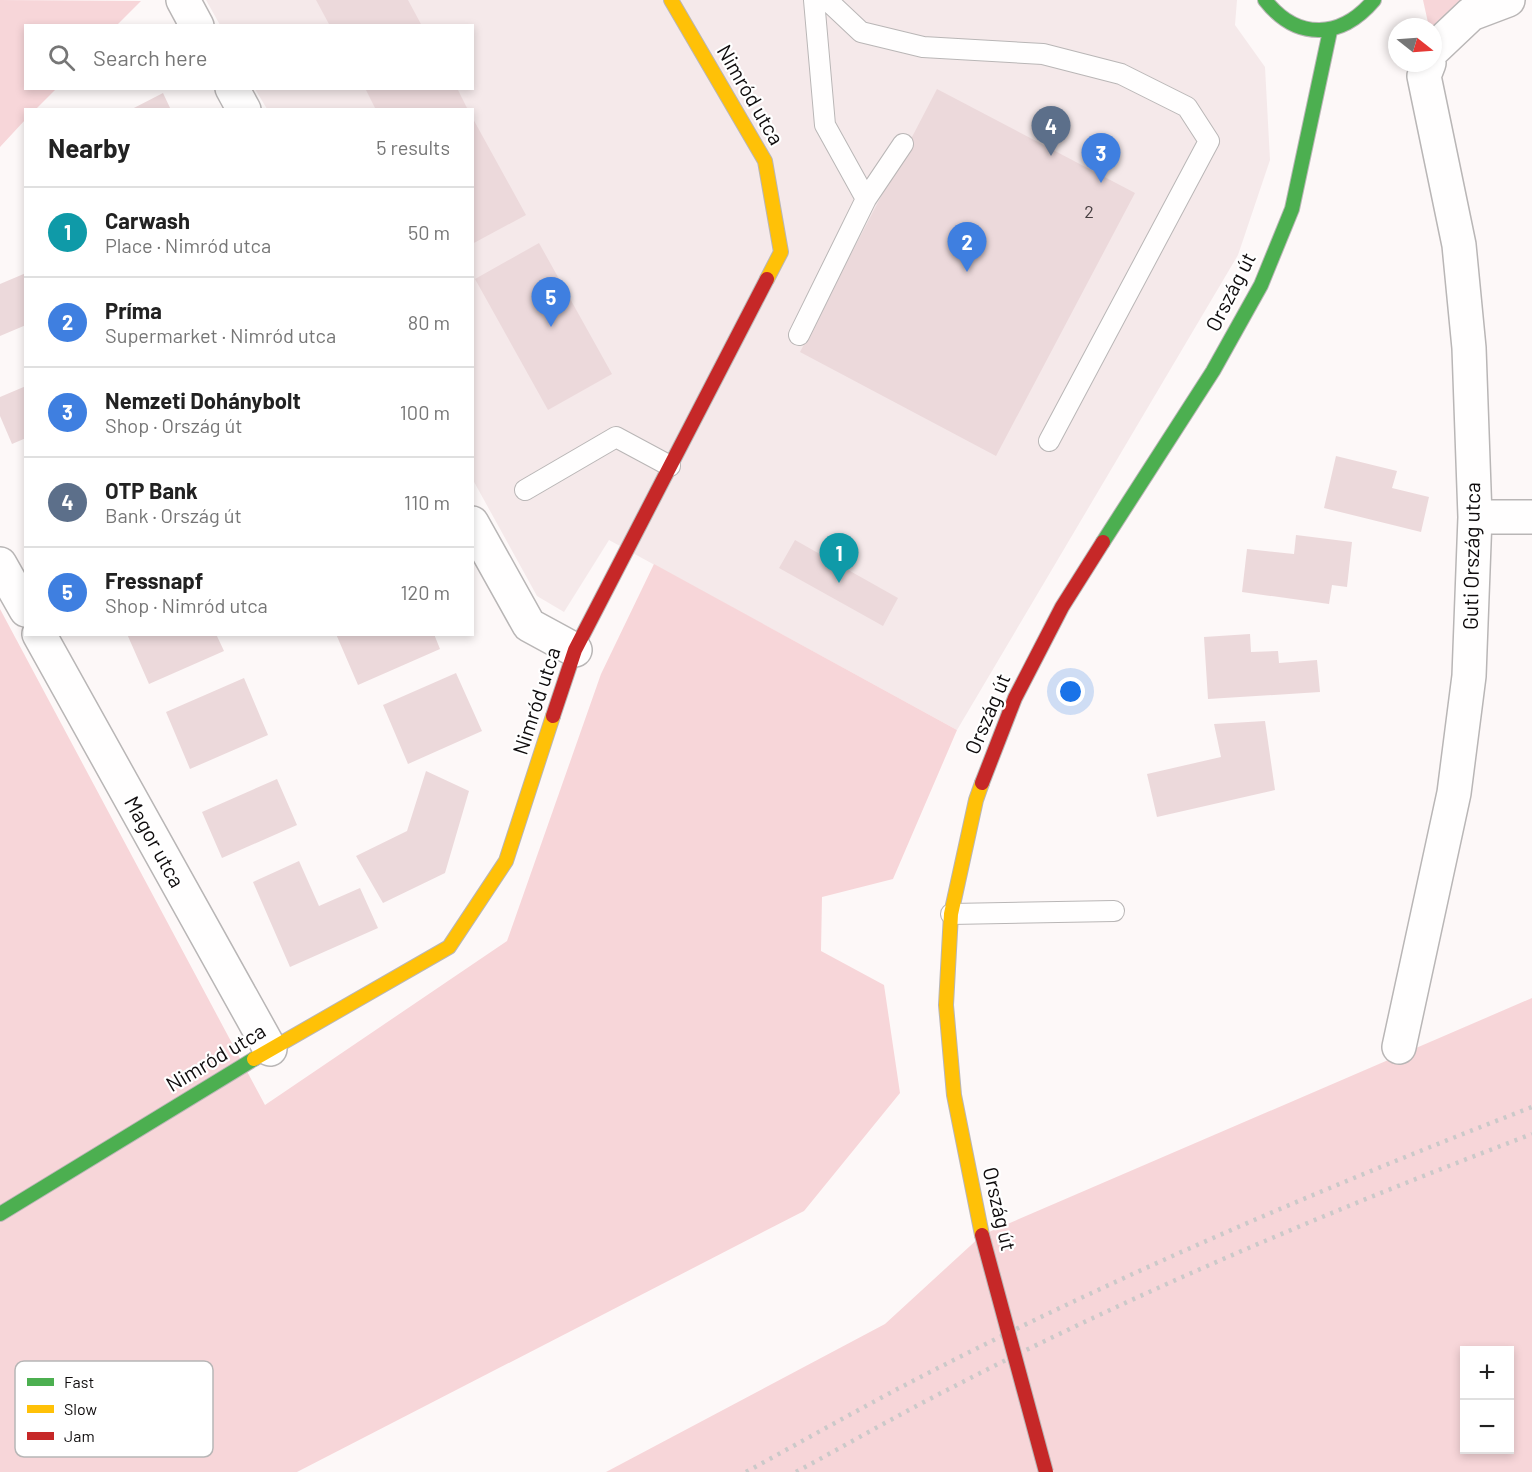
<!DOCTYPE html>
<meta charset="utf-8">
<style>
body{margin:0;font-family:Barlow,sans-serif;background:#f6f6f6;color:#222}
.controls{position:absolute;right:18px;bottom:18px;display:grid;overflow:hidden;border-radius:0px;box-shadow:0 3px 9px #0003}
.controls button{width:54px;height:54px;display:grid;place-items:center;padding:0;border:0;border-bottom:2px solid #e0e0e0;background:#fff;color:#222;font:30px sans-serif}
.compass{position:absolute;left:1388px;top:18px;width:54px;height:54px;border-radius:50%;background:#fff;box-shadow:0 3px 9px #0003;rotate:107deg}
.you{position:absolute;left:1071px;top:692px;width:21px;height:21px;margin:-15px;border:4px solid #fff;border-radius:50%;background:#1a73e8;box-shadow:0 0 0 9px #1a73e833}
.badge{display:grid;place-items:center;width:39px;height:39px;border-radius:50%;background:#625e5f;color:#fff;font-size:20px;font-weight:700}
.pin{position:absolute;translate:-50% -50px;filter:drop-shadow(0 2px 3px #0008)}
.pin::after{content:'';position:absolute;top:32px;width:21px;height:18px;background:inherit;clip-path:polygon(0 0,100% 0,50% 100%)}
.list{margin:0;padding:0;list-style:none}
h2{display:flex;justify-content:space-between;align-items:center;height:78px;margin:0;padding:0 24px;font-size:26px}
h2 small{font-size:20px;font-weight:400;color:#767676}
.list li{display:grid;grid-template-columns:39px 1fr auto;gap:18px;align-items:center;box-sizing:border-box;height:90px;padding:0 24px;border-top:2px solid #e0e0e0}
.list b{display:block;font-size:22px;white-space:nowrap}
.list p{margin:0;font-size:20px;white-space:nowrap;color:#767676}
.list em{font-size:20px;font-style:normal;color:#767676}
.icon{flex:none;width:33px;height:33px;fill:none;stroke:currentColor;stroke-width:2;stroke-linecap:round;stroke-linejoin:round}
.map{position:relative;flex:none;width:1532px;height:1472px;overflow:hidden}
.search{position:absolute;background:#fff;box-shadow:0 3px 9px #0003;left:24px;top:24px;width:450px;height:66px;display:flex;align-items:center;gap:15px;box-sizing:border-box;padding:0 21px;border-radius:0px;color:#767676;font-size:22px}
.panel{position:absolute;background:#fff;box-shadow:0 3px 9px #0003;left:24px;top:108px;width:450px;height:528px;border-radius:0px}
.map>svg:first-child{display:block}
</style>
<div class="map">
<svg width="1532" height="1472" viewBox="0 0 1532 1472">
<rect width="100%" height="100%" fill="#fdf8f8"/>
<path fill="#f5e9ea" d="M 206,0 L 1237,0 L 1235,25 L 1265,67 L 1270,160 L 1238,255 L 957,730 L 609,540 L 564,612 L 537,596 L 473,480 L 472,110 L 267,109 L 255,89 L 472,88 L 472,26 L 220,25 Z"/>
<path fill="#f7d6d9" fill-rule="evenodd" d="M 0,0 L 141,1 L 117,25 L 26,26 L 26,88 L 56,89 L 36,109 L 26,110 L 25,120 L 0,147 Z
M 1423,0 L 1508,0 L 1433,41 L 1433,27 L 1429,27 Z
M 654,564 L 957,730 L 893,879 L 822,897 L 821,951 L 884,985 L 900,1093 L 804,1211 L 297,1472 L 0,1472 L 0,609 L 265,1105 L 507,941 L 601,674 Z
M 1532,998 L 1532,1472 L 606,1472 L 885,1324 L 982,1235 ZM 1464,1350 L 1510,1350 L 1510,1450 L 1464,1450 Z"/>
<path fill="#ecd9db" d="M 316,0 L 408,0 L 422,26 L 330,26 Z
M 365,88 L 457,88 L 468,110 L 376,110 Z
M 937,89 L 1135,193 L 996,456 L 800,352 Z
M 163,93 L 171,110 L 130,110 Z
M 472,117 L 526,215 L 472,244 Z
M 539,243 L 612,374 L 548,410 L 475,279 Z
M 26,273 L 26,325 L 0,336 L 0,284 Z
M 26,386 L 26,438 L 12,444 L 0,416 L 0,397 Z
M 1336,456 L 1397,471 L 1392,488 L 1429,497 L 1421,532 L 1324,508 Z
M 1296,535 L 1352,542 L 1347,587 L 1332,585 L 1329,604 L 1242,592 L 1247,549 L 1294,554 Z
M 795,540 L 898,598 L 883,626 L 779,568 Z
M 127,634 L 216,634 L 224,651 L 149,684 Z
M 336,634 L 434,634 L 440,649 L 358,685 Z
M 1250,634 L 1251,652 L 1278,651 L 1279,663 L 1317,660 L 1320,692 L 1208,699 L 1204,637 Z
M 456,673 L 482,731 L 408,764 L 383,705 Z
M 244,678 L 268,735 L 190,769 L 166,712 Z
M 1265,721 L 1275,790 L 1157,817 L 1147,774 L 1221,757 L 1214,724 Z
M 426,771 L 469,791 L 445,873 L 383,903 L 356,856 L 407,831 Z
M 277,779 L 297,825 L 222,858 L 202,812 Z
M 299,861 L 319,906 L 360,888 L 378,928 L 290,967 L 253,882 Z"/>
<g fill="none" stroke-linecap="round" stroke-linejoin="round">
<g stroke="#b9b6b6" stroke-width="22">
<path id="lane" d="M 827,0 L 861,32 L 923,47 L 1043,54 L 1121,74 L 1187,107 L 1209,141 L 1049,441
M 866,199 L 903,144
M 799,335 L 866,199 L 825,125 L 814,0
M 525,490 L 616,437 L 670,466
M 951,914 L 1114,911"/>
</g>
<g stroke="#b9b6b6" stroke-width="36">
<path id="street" d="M 183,0 L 197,26
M 1433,50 L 1471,14 L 1508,0
M 232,88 L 244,110
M 1475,517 L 1532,517
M 472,523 L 529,625 L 575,650
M 0,564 L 26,610
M 39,634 L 270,1049
M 1399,1047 L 1454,793 L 1469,676 L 1475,517 L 1469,348 L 1459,245 L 1424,76 L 1429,63"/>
</g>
<g stroke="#b9b6b6" stroke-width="16">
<path id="fast" d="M 1265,0 C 1297,41 1341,39 1374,0
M 1103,542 L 1213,371 L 1261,285 L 1292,209 L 1330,31
M 0,1214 L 254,1059"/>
</g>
<g stroke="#b9b6b6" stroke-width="16">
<path id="slow" d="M 671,0 L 765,161 L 781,252 L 767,279
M 254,1059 L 449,947 L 506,861 L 553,716
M 982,1235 L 954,1095 L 946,1005 L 951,914 L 976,800 L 982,783"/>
</g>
<g stroke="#b9b6b6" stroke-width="16">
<path id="jam" d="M 553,716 L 575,650 L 767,279
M 982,783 L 1015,698 L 1062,607 L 1103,542"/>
</g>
<use href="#lane" stroke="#fffefe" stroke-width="20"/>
<use href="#street" stroke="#fffefe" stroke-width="33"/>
<use href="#fast" stroke="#4caf50" stroke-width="14"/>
<use href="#slow" stroke="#ffc107" stroke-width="14"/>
<use href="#jam" stroke="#c62828" stroke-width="14"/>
<path stroke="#cbc9c9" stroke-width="4.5" stroke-dasharray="3 6" stroke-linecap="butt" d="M 746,1472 C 810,1437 873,1401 938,1368 C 1130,1270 1330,1185 1532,1107
M 796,1472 C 846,1445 896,1416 947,1390 C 1136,1292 1334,1209 1532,1134"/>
<g stroke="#b9b6b6" stroke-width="16" stroke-linecap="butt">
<path id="jam-bridge" d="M 982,1235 L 1046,1472"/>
</g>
<use href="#jam-bridge" stroke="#c62828" stroke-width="14"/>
</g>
<g text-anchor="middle" stroke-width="4.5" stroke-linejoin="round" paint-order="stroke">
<g font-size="18" fill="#463e40">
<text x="1089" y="218">2</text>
</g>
<g font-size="21" fill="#0e0b0c" stroke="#fff">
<text transform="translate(750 95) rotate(60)" y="7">Nimród utca</text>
<text transform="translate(1231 292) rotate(-63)" y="7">Ország út</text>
<text transform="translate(1472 556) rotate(-89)" y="7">Guti Ország utca</text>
<text transform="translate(537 701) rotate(-72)" y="7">Nimród utca</text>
<text transform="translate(988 714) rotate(-67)" y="7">Ország út</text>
<text transform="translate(154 842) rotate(61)" y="7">Magor utca</text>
<text transform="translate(216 1058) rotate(-31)" y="7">Nimród utca</text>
<text transform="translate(999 1209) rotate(77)" y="7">Ország út</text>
</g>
</g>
<rect x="15" y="1361" width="198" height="96" rx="9" fill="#fff" stroke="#b7b6b6" stroke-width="1.5"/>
<rect x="27" y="1378" width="27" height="8" fill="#4caf50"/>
<rect x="27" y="1405" width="27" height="8" fill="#ffc107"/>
<rect x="27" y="1432" width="27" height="8" fill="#c62828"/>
<g font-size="16" fill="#0e0b0c">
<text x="64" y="1388">Fast</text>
<text x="64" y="1415">Slow</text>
<text x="64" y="1442">Jam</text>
</g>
</svg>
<div class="controls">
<button>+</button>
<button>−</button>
</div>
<svg class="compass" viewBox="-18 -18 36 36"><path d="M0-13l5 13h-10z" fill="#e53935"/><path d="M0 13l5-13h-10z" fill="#767676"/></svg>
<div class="you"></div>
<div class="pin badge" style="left:839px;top:583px;background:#0f9aa8">1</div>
<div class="pin badge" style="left:967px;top:272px;background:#3f7fe0">2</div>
<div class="pin badge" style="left:1101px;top:183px;background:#3f7fe0">3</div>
<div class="pin badge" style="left:1051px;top:156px;background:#5c6f8a">4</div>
<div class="pin badge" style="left:551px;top:327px;background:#3f7fe0">5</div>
<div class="search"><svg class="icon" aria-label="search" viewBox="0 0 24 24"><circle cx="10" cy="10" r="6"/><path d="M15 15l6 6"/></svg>Search here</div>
<section class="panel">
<h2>Nearby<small>5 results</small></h2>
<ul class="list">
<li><span class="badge" style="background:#0f9aa8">1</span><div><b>Carwash</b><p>Place · Nimród utca</p></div><em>50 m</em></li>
<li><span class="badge" style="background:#3f7fe0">2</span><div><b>Príma</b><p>Supermarket · Nimród utca</p></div><em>80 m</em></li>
<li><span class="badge" style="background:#3f7fe0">3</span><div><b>Nemzeti Dohánybolt</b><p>Shop · Ország út</p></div><em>100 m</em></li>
<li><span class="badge" style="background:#5c6f8a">4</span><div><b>OTP Bank</b><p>Bank · Ország út</p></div><em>110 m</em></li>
<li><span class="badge" style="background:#3f7fe0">5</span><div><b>Fressnapf</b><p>Shop · Nimród utca</p></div><em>120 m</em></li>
</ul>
</section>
</div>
